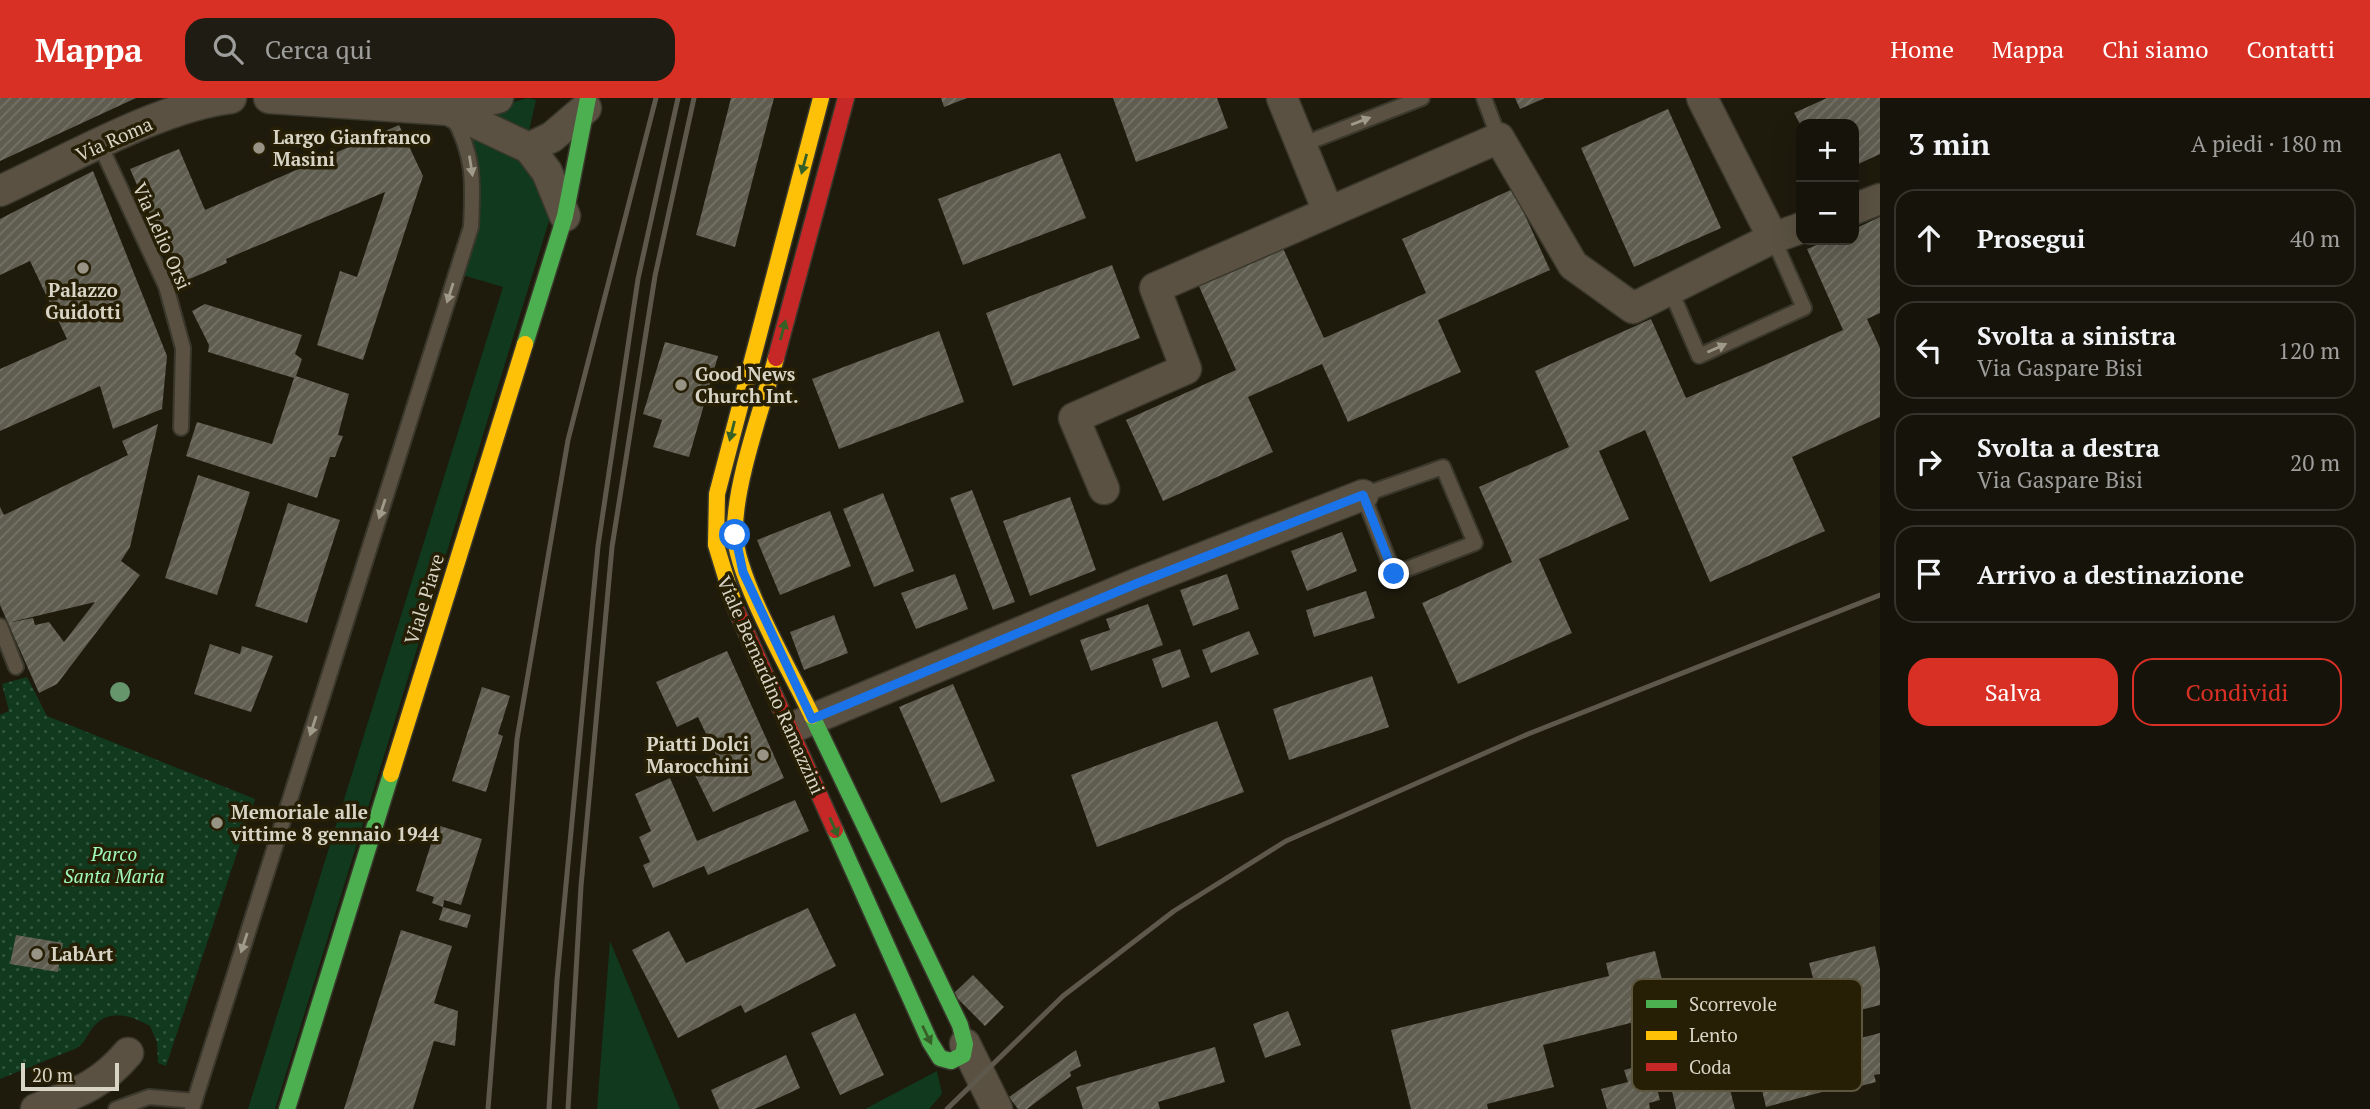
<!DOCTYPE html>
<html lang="it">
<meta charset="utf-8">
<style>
body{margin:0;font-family:"PT Serif",serif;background:#1f1d13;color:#f1f3f6}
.controls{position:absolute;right:21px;top:21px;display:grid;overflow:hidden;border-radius:14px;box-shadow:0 7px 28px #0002}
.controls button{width:63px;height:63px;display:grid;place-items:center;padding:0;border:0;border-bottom:2px solid #35332b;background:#16140a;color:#f1f3f6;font:35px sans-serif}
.scale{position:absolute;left:21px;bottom:18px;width:98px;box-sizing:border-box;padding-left:7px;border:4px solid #d9d5c6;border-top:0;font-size:19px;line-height:24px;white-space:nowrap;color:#d9d5c6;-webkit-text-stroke:5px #261f05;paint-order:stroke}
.stop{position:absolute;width:21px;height:21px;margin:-16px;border:5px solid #1a73e8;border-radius:50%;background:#fff}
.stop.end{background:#1a73e8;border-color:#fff;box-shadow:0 2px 7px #0008}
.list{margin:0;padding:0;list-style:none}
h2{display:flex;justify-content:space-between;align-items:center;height:91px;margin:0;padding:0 28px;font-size:30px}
h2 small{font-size:23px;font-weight:400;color:#9e9e9c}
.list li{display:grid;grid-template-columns:46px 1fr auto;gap:21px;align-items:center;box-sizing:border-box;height:98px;margin:0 14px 14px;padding:0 14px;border:2px solid #35332b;border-radius:21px}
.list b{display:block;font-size:26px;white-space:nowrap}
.list p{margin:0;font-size:23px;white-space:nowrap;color:#9e9e9c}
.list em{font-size:23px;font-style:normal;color:#9e9e9c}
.actions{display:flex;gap:14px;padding:21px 28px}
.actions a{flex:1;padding:16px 0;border:2px solid #d93025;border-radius:21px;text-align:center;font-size:24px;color:#d93025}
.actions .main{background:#d93025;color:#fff}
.icon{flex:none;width:38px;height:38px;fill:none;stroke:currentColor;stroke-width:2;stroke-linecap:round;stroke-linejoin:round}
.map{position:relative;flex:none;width:1880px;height:1011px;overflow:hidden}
header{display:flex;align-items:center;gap:42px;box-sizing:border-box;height:98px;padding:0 35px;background:#d93025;color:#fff}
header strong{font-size:33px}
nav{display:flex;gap:38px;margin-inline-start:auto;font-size:24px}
.search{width:490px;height:63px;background:#1f1d13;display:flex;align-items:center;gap:18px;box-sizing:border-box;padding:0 24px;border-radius:21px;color:#9e9e9c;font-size:26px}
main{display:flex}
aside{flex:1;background:#16140a}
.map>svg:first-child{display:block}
</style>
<header>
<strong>Mappa</strong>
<div class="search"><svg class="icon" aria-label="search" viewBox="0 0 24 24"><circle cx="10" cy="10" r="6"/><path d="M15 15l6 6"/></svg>Cerca qui</div>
<nav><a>Home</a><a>Mappa</a><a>Chi siamo</a><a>Contatti</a></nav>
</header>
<main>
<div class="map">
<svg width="1880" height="1011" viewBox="0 0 1880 1011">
<defs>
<pattern id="park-dots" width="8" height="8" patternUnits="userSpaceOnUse" patternTransform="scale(1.75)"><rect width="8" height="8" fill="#10391e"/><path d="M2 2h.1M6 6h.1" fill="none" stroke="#32553d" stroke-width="1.8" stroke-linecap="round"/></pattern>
<pattern id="building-hatch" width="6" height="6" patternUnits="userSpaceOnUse" patternTransform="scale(1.75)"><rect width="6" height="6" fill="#5f5c50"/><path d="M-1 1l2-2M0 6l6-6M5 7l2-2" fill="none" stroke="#757268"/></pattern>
</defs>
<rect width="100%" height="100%" fill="#1e1b0d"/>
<path fill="#10391e" d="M 528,0 L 536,2 L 527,42 L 480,14 Z
M 465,32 L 521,52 L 553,110 L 275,1011 L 248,1011 L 503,189 L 459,176 L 474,129 Z
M 610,843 L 680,1011 L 597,1011 Z
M 937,973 L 942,996 L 929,1011 L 865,1011 Z"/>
<path fill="url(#park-dots)" d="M 27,579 L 47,618 L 255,701 L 166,968 L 158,965 L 157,944 L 150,928 C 132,918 110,910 94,928 C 87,936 86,944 77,950 L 0,981 L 0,617 L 9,613 L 2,586 Z"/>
<path fill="url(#building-hatch)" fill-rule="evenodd" d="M 0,0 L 136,0 L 0,63 Z
M 731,0 L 774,0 L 735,149 L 696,137 Z
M 941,0 L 967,0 L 944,9 Z
M 1113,0 L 1217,0 L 1228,30 L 1136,64 Z
M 1515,0 L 1545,0 L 1520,11 Z
M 1827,0 L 1880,0 L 1880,56 L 1854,68 L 1854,26 L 1800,26 L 1794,15 Z
M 1668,11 L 1721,130 L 1634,169 L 1581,50 Z
M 399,27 L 423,78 L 363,262 L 317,247 L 340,173 L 357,179 L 385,94 L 226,161 L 227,165 L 180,185 L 130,71 L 179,51 L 205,112 Z
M 1060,55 L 1086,120 L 963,167 L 938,101 Z
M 93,73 L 167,258 L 162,311 L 113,331 L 100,288 L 0,333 L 0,271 L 67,241 L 30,163 L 0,177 L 0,121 Z
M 1513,91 L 1550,172 L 1438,222 L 1461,274 L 1348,324 L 1322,266 L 1248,299 L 1273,354 L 1163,403 L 1126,322 L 1236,272 L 1198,186 L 1282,148 L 1324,240 L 1426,195 L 1402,141 Z
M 1880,119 L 1880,215 L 1867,221 L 1880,250 L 1880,319 L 1792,359 L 1825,433 L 1710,484 L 1645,332 L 1599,353 L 1629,421 L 1539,461 L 1572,535 L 1458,586 L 1422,505 L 1512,464 L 1479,389 L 1569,349 L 1535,273 L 1651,221 L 1686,300 L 1753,272 L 1843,232 L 1807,151 L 1829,142 L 1854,142 L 1854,131 Z
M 1112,167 L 1140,240 L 1013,288 L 986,215 Z
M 205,206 L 302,237 L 295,256 L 302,261 L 296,278 L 349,296 L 338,337 L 343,338 L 335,359 L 330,359 L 317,400 L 186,358 L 197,324 L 272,346 L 294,280 L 208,254 L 209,247 L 192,213 Z
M 939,233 L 964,304 L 839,351 L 812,281 Z
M 665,244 L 718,258 L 689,359 L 653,349 L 662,322 L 643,316 Z
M 158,326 L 130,449 L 121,463 L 140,477 L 57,586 L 39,595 L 0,507 L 0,409 L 4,417 L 128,357 L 122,343 ZM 95,504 L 64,544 L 49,524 L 35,527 L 33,520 L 7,525 Z
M 198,377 L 250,394 L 217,497 L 165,480 Z
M 972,392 L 1015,504 L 993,512 L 950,400 Z
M 883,395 L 914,473 L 874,489 L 843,411 Z
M 1070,399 L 1096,472 L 1030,498 L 1003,423 Z
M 288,405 L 340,422 L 307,525 L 255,508 Z
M 830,413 L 851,468 L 780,497 L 757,442 Z
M 1342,434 L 1357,473 L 1307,493 L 1291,453 Z
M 955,476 L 968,511 L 916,531 L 901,495 Z
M 1227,476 L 1239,511 L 1193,528 L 1180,492 Z
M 1366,493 L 1375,520 L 1314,539 L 1306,512 Z
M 1148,506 L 1163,547 L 1091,573 L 1080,542 L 1110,532 L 1106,521 Z
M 834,517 L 848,555 L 804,572 L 790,534 Z
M 1249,533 L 1259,556 L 1211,575 L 1202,552 Z
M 210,546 L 240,556 L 242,548 L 273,558 L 251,614 L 194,596 Z
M 1180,551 L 1190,579 L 1162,590 L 1152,561 Z
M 727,553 L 784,680 L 713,714 L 692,671 L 717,659 L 698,619 L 677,629 L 656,584 Z
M 1372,578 L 1389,629 L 1289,662 L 1273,611 Z
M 953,586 L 995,683 L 941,705 L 899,609 Z
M 482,589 L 510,598 L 498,636 L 503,638 L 486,694 L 452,683 Z
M 1217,623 L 1244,694 L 1097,749 L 1071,677 Z
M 670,680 L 697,743 L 795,702 L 809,733 L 708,777 L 704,768 L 653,790 L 643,767 L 650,764 L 639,739 L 651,733 L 635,696 Z
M 437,727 L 482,741 L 461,807 L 444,802 L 443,809 L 432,805 L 434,799 L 416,793 Z
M 443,809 L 471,817 L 467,830 L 439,822 Z
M 808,810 L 836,868 L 745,915 L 741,907 L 678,940 L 632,852 L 669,833 L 686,865 Z
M 401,832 L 452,848 L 434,905 L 458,913 L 455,948 L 434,943 L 413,1011 L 344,1011 Z
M 16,837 L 63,845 L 58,874 L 10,866 Z
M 1875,848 L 1880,871 L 1880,907 L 1837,918 L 1831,892 L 1817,895 L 1809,865 Z
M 1655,853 L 1670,915 L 1543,947 L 1554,989 L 1487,1006 L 1488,1011 L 1411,1011 L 1391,932 L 1609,878 L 1606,865 Z
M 973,877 L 1004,909 L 985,928 L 953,896 Z
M 1288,913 L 1301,947 L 1265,960 L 1253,926 Z
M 855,915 L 884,977 L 840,997 L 811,935 Z
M 1803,919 L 1822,994 L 1766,1009 L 1756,967 L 1785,960 L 1776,925 Z
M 1880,935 L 1880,976 L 1874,977 L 1876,984 L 1849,991 L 1838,946 Z
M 1215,949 L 1225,984 L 1158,1004 L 1160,1011 L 1083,1011 L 1076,989 Z
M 1076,952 L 1081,968 L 1070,974 L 1071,978 L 1027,1011 L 1018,1011 L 1009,999 Z
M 786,957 L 800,990 L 755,1011 L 719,1011 L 711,992 Z
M 1707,959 L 1711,975 L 1725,972 L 1735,1011 L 1676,1011 L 1670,984 L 1685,980 L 1681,965 Z
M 1650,965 L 1660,1002 L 1649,1005 L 1650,1011 L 1607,1011 L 1601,991 L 1628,984 L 1624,972 Z"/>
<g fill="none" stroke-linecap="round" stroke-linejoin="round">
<g stroke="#3a382c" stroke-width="18">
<path id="lane" d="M 1484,0 L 1499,40
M 100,47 L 166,188 L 183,250 L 181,330
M 1301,47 L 1422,0
M 1670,191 L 1699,258 L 1804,210 L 1773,140
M 1443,369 L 1475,445 L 1394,476 L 1363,397 Z
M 0,528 L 16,569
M 116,1011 L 149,999 L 195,1003
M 192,1011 L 471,129 C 473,86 475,59 453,19"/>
</g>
<g stroke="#3a382c" stroke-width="33">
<path id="street" d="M 269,0 L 448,12 L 498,0
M 1282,0 L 1328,113
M 1702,0 L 1773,140
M 448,12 L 529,50 L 547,74 L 565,118
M 529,50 L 552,39 L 586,10
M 0,93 C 66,63 161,8 231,0
M 1854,111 L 1880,101
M 1104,391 L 1074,320 L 1186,271 L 1155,190 L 1499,40 L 1573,167 L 1633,210 L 1773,140 L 1801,130
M 796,628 L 1138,485 L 1363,397
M 965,946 L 997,1011
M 36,1011 C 76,995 99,989 128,955"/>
</g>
<g stroke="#3a382c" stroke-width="19">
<path id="fast" d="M 525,246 L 565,118 L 588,0
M 812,618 L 960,927 L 965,946 L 963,957 L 951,963 L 940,960 L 930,944 L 835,732
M 287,1011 L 391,676"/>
</g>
<g stroke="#3a382c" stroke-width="19">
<path id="slow" d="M 776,260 C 763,307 733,389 735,437 C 737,481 791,574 812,618
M 735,509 L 716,447 L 717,396 L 821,0
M 391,676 L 525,246"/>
</g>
<g stroke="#3a382c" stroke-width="19">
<path id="jam" d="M 776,260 L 846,0
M 735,509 L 835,732"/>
</g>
<use href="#lane" stroke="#5a5142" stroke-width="14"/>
<use href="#street" stroke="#5a5142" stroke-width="30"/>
<use href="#fast" stroke="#4caf50" stroke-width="16"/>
<use href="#slow" stroke="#ffc107" stroke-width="16"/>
<use href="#jam" stroke="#c62828" stroke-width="16"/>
<path stroke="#5e574c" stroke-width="5" d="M 488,1011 L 517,641 L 568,342 L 656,0
M 549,1011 L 557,882 L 598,448 L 638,181 L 678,0
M 568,1011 L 581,788 L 612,449 L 655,178 L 694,0
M 947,1011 L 1063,898 L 1174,813 L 1286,743 L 1528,636 L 1880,497"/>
</g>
<circle fill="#66966c" cx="120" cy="594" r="10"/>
<defs><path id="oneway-solid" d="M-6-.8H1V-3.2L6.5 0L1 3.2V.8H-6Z" transform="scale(1.75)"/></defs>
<g fill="#a09a8b">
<use href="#oneway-solid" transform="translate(1361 23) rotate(-21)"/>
<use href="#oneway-solid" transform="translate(471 68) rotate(81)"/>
<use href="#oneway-solid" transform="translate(450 195) rotate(108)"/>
<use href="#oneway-solid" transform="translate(1717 250) rotate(-24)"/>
<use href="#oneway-solid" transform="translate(382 411) rotate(108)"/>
<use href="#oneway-solid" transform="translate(313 628) rotate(108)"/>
<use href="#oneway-solid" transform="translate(244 845) rotate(108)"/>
</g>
<g fill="#376027">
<use href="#oneway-solid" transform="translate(804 66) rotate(105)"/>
<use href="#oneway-solid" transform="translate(783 232) rotate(-75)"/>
<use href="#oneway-solid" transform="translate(732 333) rotate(104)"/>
<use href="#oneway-solid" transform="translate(834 729) rotate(66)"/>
<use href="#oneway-solid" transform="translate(927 937) rotate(64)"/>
</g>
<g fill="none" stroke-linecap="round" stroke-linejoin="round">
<path stroke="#1a73e8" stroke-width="9" d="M 735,437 L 743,474 L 812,621 L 1138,485 L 1363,397 L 1394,476"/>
</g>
<g fill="#989485" stroke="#261f05" stroke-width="2.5">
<circle cx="259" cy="50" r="7"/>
<circle cx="83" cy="170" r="7"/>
<circle cx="681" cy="287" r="7"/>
<circle cx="763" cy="657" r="7"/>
<circle cx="217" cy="725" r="7"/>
<circle cx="37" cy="856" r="7"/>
</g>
<g text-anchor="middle" stroke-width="7" stroke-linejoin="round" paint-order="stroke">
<g font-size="19" font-weight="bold" fill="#d9d5c6" stroke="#261f05" text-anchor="start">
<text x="273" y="46">Largo Gianfranco<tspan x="273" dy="22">Masini</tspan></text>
<text x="83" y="199" text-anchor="middle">Palazzo<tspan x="83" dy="22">Guidotti</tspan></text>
<text x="695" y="283">Good News<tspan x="695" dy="22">Church Int.</tspan></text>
<text x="749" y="653" text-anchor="end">Piatti Dolci<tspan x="749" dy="22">Marocchini</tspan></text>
<text x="231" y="721">Memoriale alle<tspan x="231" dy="22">vittime 8 gennaio 1944</tspan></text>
<text x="51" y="863">LabArt</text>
</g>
<g font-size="19" fill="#d9d5c6" stroke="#261f05">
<text transform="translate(114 41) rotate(-24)" y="7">Via Roma</text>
<text transform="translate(162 138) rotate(66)" y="7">Via Lelio Orsi</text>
<text transform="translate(424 501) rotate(-73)" y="7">Viale Piave</text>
<text transform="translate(771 587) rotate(66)" y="7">Viale Bernardino Ramazzini</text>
</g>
<g font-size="19" font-style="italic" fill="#a0faba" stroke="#261f05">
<text x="114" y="763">Parco<tspan x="114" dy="22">Santa Maria</tspan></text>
</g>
</g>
<rect x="1632" y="881" width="230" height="112" rx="10" fill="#261f05" stroke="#5c563f" stroke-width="2"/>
<rect x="1646" y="902" width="31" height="8" fill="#4caf50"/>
<rect x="1646" y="933" width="31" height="9" fill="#ffc107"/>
<rect x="1646" y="965" width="31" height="8" fill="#c62828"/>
<g font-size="19" fill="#d9d5c6">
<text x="1689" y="913">Scorrevole</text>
<text x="1689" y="944">Lento</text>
<text x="1689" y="976">Coda</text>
</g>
</svg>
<div class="controls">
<button>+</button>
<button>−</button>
</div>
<div class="scale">20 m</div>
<div class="stop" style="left:735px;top:437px"></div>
<div class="stop end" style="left:1394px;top:476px"></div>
</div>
<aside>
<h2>3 min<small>A piedi · 180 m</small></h2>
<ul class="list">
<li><svg class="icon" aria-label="ahead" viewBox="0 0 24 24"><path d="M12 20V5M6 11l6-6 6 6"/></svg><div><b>Prosegui</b></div><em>40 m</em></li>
<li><svg class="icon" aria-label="left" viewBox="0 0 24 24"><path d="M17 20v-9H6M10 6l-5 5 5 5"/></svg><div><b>Svolta a sinistra</b><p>Via Gaspare Bisi</p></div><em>120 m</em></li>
<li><svg class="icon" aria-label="right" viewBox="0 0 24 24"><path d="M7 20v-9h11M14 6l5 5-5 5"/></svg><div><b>Svolta a destra</b><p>Via Gaspare Bisi</p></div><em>20 m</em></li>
<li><svg class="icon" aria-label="arrive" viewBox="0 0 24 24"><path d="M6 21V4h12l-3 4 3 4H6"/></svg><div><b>Arrivo a destinazione</b></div></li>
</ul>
<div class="actions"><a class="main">Salva</a><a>Condividi</a></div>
</aside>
</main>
